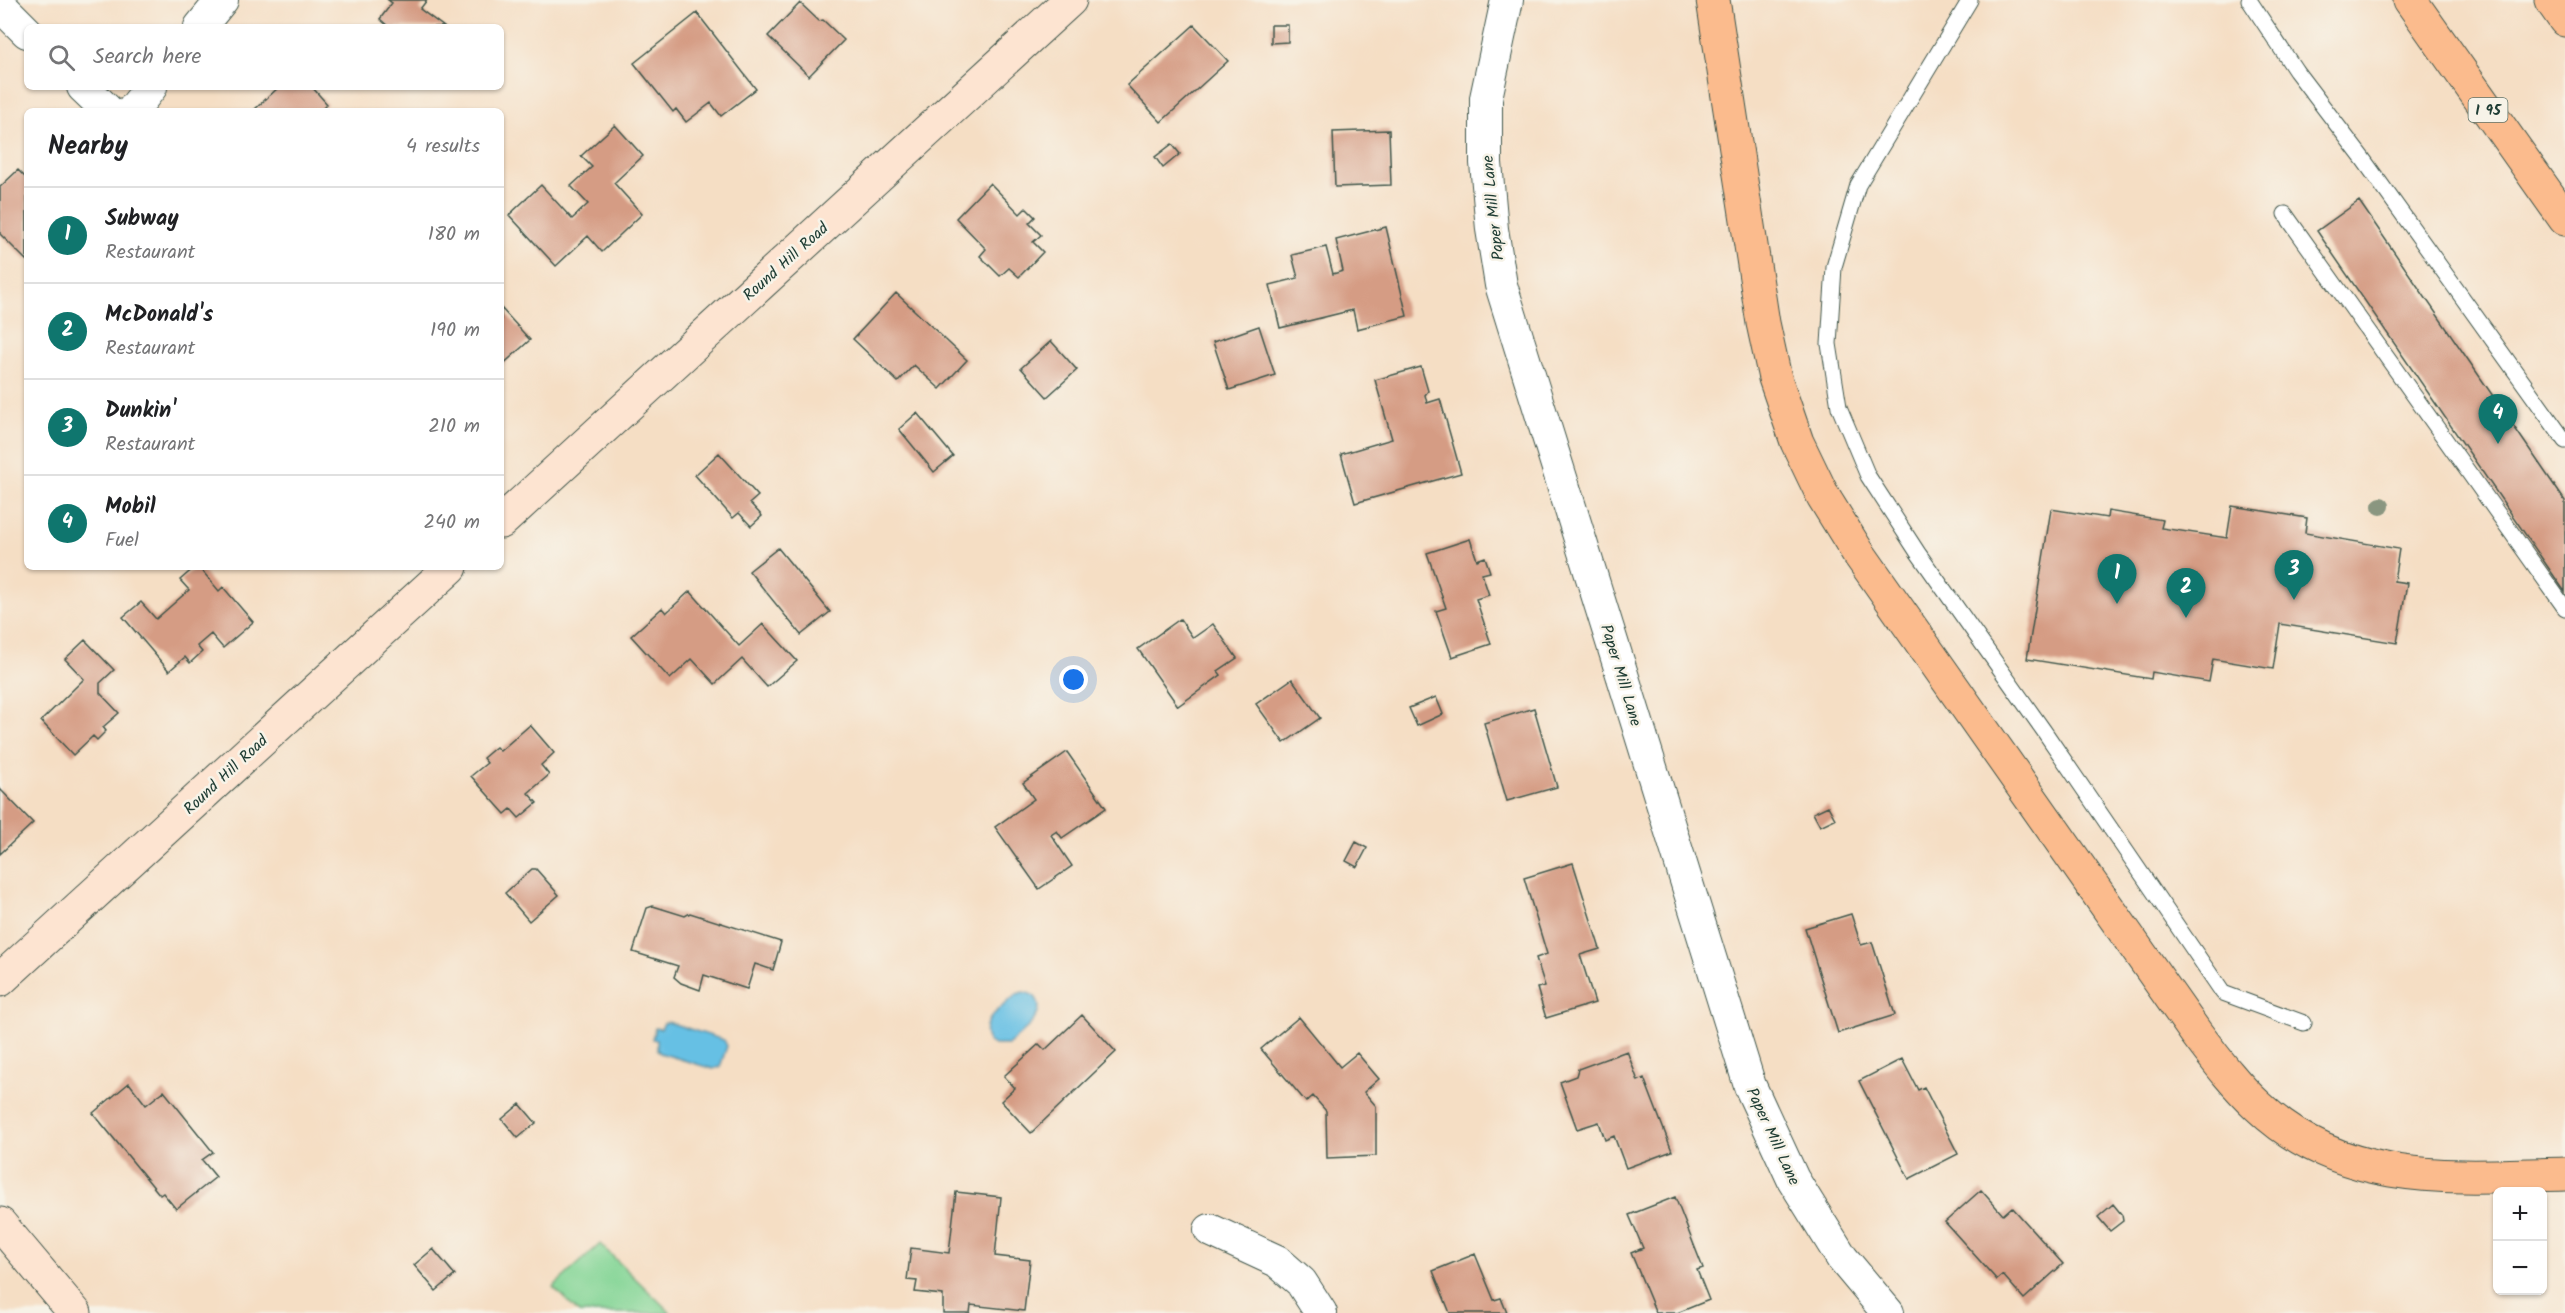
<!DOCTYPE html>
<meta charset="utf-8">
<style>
body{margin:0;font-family:Kalam,sans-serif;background:#f6f6f6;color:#202124}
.controls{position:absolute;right:18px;bottom:18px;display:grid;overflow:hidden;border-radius:9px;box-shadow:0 2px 4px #0004}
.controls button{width:54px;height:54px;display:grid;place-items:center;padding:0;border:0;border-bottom:2px solid #e0e0e0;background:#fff;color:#202124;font:30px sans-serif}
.you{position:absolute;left:1074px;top:680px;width:21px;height:21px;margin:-15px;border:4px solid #fff;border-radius:50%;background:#1a73e8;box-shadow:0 0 0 9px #1a73e833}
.badge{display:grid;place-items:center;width:39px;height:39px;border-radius:50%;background:#0f766e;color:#fff;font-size:20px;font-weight:700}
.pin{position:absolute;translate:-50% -50px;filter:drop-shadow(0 2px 3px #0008)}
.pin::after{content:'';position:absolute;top:32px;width:21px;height:18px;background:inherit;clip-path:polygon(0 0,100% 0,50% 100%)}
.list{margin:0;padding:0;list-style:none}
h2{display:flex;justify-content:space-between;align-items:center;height:78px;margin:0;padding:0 24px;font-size:26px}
h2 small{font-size:20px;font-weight:400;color:#757577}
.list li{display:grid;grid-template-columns:39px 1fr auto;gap:18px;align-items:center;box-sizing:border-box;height:96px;padding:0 24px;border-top:2px solid #e0e0e0}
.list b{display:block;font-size:22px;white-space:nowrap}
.list p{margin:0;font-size:20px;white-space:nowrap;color:#757577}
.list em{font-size:20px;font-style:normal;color:#757577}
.icon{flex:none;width:33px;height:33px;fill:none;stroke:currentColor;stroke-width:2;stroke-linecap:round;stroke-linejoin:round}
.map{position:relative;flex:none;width:2565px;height:1313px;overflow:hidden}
.search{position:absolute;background:#fff;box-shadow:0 2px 4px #0004;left:24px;top:24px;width:480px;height:66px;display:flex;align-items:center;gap:15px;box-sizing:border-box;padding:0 21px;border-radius:9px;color:#757577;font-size:22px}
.panel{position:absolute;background:#fff;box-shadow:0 2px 4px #0004;left:24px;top:108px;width:480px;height:462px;border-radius:9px}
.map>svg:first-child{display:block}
</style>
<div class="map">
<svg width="2565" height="1313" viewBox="0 0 2565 1313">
<rect width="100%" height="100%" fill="#f7f3e8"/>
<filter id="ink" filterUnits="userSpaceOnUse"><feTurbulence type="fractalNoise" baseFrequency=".0167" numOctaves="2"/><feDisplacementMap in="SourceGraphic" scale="12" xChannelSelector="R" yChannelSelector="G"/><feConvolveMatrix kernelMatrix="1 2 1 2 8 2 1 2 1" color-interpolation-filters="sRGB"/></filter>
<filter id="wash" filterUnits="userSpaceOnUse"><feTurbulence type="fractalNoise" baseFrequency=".008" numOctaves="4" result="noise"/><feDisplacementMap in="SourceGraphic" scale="24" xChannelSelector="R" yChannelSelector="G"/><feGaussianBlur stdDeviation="1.35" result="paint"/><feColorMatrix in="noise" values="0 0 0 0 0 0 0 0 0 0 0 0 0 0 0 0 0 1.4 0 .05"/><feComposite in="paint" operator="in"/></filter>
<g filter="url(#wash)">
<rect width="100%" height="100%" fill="#f5dec4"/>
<path fill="#84d596" stroke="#528965" stroke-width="1.5" d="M 600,1244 L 671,1313 L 579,1313 L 553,1287 Z"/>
<path fill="#66c0e4" stroke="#427e8c" stroke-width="1.5" d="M 1023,992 C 1029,993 1033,994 1036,998 C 1048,1016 1019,1034 1008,1045 L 994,1045 L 988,1041 C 977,1021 1004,1006 1017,994 Z
M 668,1022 L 724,1040 L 727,1046 L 720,1067 L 713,1069 L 660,1053 L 657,1049 L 657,1040 L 652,1039 L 655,1028 L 661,1029 L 664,1023 Z"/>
<g id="blocks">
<path fill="#d59c84" d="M 388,0 L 427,0 L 420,9 L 444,27 L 389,27 L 380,19 L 392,3 Z
M 800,3 L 819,21 L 823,20 L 844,40 L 809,76 L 768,36 Z
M 697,13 L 756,89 L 721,116 L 711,103 L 686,122 L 676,109 L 673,112 L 634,63 Z
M 1194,25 L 1228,61 L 1161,122 L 1127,85 Z
M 1271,25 L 1288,25 L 1288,42 L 1271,43 Z
M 279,87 L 312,87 L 327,104 L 320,111 L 255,111 L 254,110 Z
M 615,125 L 643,156 L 614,183 L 642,214 L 602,252 L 588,236 L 556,266 L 509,215 L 541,185 L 572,219 L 588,204 L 571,186 L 592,167 L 581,156 Z
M 1389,130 L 1391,185 L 1335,187 L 1333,132 Z
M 1172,144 L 1180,154 L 1163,168 L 1155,157 Z
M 18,170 L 27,179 L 27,261 L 0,234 L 0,187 Z
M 990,183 L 1020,214 L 1026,208 L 1035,217 L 1029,223 L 1041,235 L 1033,242 L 1043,252 L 1019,277 L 1009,268 L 1000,276 L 980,256 L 986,249 L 956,218 Z
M 2359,201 L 2565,501 L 2565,592 L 2317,231 Z
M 1386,227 L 1407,316 L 1357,329 L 1353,310 L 1280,328 L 1270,285 L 1298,278 L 1292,255 L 1326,247 L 1333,274 L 1343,271 L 1336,240 Z
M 896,293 L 967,360 L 940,389 L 914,365 L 898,382 L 853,339 Z
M 501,308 L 530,340 L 501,366 Z
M 1259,326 L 1275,375 L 1229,390 L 1213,342 Z
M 1051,341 L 1077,370 L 1047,397 L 1021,368 Z
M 1421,367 L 1428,391 L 1425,395 L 1427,403 L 1440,399 L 1461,473 L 1355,503 L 1341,454 L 1392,439 L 1375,380 Z
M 917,413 L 953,456 L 934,472 L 899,429 Z
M 719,453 L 758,496 L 750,503 L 762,516 L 751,526 L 739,513 L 733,518 L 695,475 Z
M 2232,506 L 2307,518 L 2305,533 L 2399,549 L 2394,581 L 2407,583 L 2397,643 L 2280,624 L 2273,669 L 2213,659 L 2209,682 L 2152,672 L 2151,679 L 2027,659 L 2051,509 L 2107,518 L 2108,511 L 2163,520 L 2161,528 L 2227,538 Z
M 1470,539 L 1477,560 L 1485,557 L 1490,572 L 1482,574 L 1489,595 L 1476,599 L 1491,644 L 1452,657 L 1436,611 L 1446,608 L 1427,553 Z
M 778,548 L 830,612 L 801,635 L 749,571 Z
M 195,567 L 199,567 L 219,591 L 223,587 L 253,622 L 223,648 L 211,634 L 197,646 L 202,652 L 190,663 L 185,657 L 169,671 L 123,617 L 141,602 L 156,619 L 189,590 L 180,580 Z
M 690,591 L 739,646 L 763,624 L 797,661 L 767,687 L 742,659 L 715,684 L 692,659 L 670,679 L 631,636 L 662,608 L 666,613 Z
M 1180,619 L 1193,638 L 1213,624 L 1237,658 L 1218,671 L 1221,675 L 1178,706 L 1138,649 Z
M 85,640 L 114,670 L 100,683 L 100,693 L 119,713 L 103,727 L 106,731 L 97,740 L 93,736 L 73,755 L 41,721 L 84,679 L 65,659 Z
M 1292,679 L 1320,718 L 1284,743 L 1256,704 Z
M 1436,697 L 1443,714 L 1417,726 L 1409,708 Z
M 1534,708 L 1557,787 L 1507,801 L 1484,723 Z
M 530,725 L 554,753 L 541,765 L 549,775 L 528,793 L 537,803 L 519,818 L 511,809 L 505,814 L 471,776 L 487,763 L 483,758 L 496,747 L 500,751 Z
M 1067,752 L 1106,808 L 1062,838 L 1057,831 L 1051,835 L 1072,866 L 1039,889 L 995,827 L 1034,799 L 1023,783 Z
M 0,789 L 33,823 L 0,854 Z
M 1828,806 L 1835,819 L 1820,826 L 1813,813 Z
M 1356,842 L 1367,848 L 1357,867 L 1346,861 Z
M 1573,863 L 1600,949 L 1580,955 L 1595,1003 L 1546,1018 L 1537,988 L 1545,986 L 1536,958 L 1547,954 L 1524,878 Z
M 532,869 L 536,869 L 559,895 L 529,921 L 505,893 Z
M 653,906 L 685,916 L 690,913 L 781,942 L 773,970 L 755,964 L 747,989 L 704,975 L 700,990 L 681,983 L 674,977 L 678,966 L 633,952 L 647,908 Z
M 1851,914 L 1861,945 L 1872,942 L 1895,1015 L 1838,1033 L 1805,928 Z
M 1082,1015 L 1116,1052 L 1031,1133 L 1001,1101 L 1015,1088 L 1004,1076 L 1039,1044 L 1045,1050 Z
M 1299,1017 L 1340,1067 L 1357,1053 L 1379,1079 L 1364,1092 L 1376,1106 L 1376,1156 L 1327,1158 L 1326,1111 L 1313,1096 L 1306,1102 L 1261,1049 Z
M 1627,1051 L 1638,1081 L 1644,1078 L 1672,1151 L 1626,1168 L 1614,1136 L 1605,1140 L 1599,1122 L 1577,1129 L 1560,1082 L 1576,1076 L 1578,1069 Z
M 1902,1059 L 1918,1090 L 1924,1087 L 1958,1154 L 1909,1179 L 1859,1081 Z
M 129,1083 L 146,1105 L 164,1091 L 213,1152 L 202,1160 L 216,1177 L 176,1209 L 163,1193 L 160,1195 L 93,1113 Z
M 520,1104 L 536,1123 L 518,1138 L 502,1119 Z
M 1981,1190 L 2003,1215 L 2012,1207 L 2063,1264 L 2024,1299 L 2003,1275 L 1997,1280 L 1945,1222 Z
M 956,1192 L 1001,1197 L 995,1256 L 1030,1260 L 1024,1311 L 971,1305 L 970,1313 L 943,1313 L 943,1295 L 915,1292 L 917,1281 L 907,1280 L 911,1248 L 949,1253 Z
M 1675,1197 L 1703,1268 L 1697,1270 L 1709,1300 L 1677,1313 L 1656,1313 L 1631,1253 L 1643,1248 L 1629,1215 Z
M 2113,1204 L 2122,1215 L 2123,1221 L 2110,1231 L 2098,1217 Z
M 433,1249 L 455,1275 L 436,1291 L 414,1265 Z
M 1475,1254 L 1494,1300 L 1501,1298 L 1507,1313 L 1450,1313 L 1433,1271 Z"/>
</g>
</g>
<g filter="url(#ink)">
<use href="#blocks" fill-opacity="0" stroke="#3f554a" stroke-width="1.5"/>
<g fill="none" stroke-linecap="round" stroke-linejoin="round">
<g stroke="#3f554a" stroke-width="17">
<path id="lane" d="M 1970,0 L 1858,185 L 1834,267 L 1829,344 L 1839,407 L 1868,476 L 1918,553 L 2044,731 L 2223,993 L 2304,1023
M 2249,0 L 2296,71 L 2363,159 L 2565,441
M 2285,214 L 2565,608"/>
</g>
<g stroke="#3f554a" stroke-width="34">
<path id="street" d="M 1507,0 L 1486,98 L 1486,163 L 1492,229 L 1501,285 L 1750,1086 L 1793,1179 L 1842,1258 L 1888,1313
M 0,5 L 27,32
M 200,27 L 222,0
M 83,87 L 108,111
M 132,111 L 151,87
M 1210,1230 L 1277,1261 L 1301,1282 L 1321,1313"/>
</g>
<g stroke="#3f554a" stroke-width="35">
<path id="secondary" d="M 501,522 L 1070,0
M 0,980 L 451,567
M 0,1224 L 75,1313"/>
</g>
<g stroke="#3f554a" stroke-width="35">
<path id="highway" d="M 1713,0 L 1763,323 L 1775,378 L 1797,442 L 1823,496 L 1857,551 L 2196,1033 C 2215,1058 2234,1084 2258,1106 C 2344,1188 2455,1177 2565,1174
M 2410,0 L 2565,219
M 2551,0 L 2565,20"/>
</g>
<use href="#lane" stroke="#fff" stroke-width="15"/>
<use href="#street" stroke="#fff" stroke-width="32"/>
<use href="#secondary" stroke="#fde4d1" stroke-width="33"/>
<use href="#highway" stroke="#fbbb8d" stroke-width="33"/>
</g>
<circle fill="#8a9680" cx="2381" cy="506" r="9"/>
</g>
<g text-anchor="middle" stroke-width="5" stroke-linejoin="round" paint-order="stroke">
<rect fill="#f7f3e8" stroke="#60746a" stroke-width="1.5" x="2468.5" y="98" width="39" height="24" rx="4.5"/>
<g font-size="15" font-weight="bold" fill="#1f3d34">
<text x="2488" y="115">I 95</text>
</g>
<g font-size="16" fill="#1f3d34" stroke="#f7f3e8">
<text transform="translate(1492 208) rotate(-96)" y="6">Paper Mill Lane</text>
<text transform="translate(785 261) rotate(-42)" y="6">Round Hill Road</text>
<text transform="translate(1622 675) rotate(73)" y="6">Paper Mill Lane</text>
<text transform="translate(225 774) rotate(-43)" y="6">Round Hill Road</text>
<text transform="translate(1774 1136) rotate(65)" y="6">Paper Mill Lane</text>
</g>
</g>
</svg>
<div class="controls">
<button>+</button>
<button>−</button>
</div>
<div class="you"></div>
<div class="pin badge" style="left:2117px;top:604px">1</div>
<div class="pin badge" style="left:2186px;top:618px">2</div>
<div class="pin badge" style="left:2294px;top:600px">3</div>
<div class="pin badge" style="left:2498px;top:444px">4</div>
<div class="search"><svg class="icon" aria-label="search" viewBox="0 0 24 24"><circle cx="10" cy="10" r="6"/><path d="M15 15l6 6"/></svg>Search here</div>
<section class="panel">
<h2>Nearby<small>4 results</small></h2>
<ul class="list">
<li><span class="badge">1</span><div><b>Subway</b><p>Restaurant</p></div><em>180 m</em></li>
<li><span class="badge">2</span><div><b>McDonald's</b><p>Restaurant</p></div><em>190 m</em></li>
<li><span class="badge">3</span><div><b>Dunkin'</b><p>Restaurant</p></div><em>210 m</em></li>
<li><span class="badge">4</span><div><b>Mobil</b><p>Fuel</p></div><em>240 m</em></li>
</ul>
</section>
</div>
